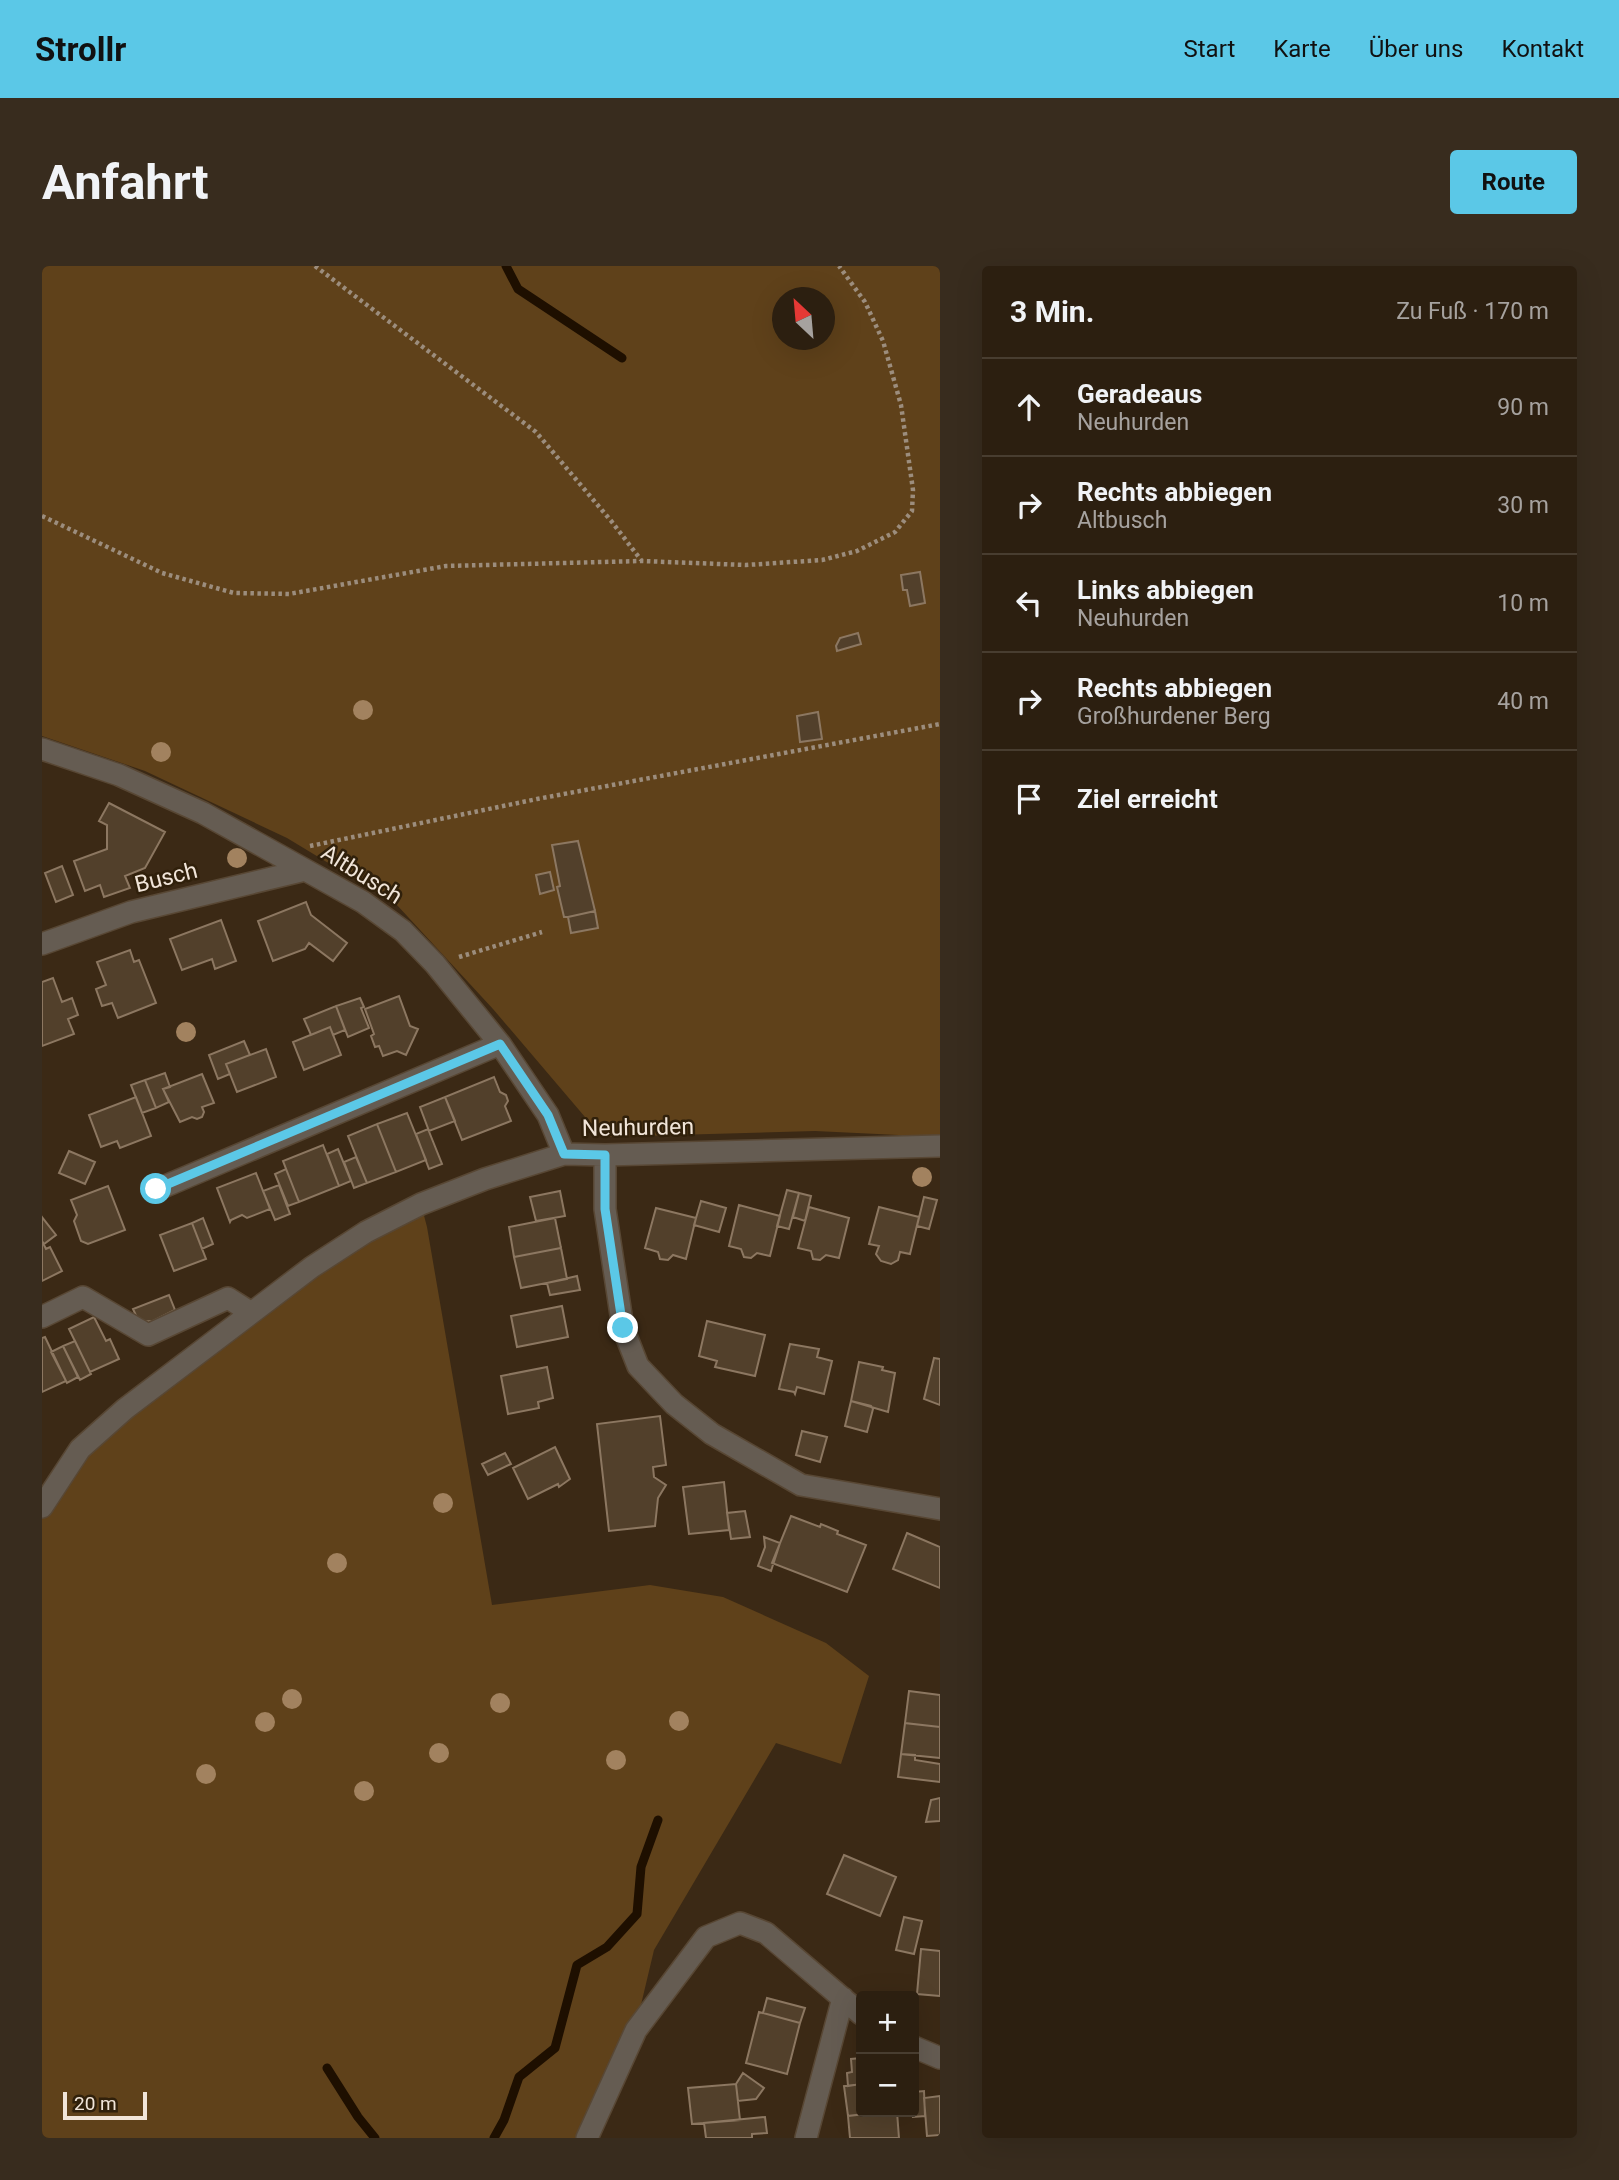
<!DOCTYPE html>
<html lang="de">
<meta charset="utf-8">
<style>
body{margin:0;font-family:Roboto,sans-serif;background:#382c1e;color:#f1f3f6}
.controls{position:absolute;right:21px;bottom:21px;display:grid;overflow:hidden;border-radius:7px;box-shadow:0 7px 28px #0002}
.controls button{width:63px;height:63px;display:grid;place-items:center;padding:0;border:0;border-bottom:2px solid #483d30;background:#2c1f10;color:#f1f3f6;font:35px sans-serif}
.compass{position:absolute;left:730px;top:21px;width:63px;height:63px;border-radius:50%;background:#2c1f10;box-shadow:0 7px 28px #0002;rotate:334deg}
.scale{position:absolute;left:21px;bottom:18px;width:84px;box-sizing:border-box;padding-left:7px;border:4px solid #f1e5d9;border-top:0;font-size:19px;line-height:24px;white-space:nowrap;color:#f1e5d9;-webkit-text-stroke:5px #30200b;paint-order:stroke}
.stop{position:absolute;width:21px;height:21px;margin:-16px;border:5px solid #5bc8e7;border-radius:50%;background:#fff}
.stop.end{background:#5bc8e7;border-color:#fff;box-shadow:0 2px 7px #0008}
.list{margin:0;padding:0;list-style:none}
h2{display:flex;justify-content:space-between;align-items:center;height:91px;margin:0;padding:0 28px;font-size:30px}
h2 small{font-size:23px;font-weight:400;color:#a6a29f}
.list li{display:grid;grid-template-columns:46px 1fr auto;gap:21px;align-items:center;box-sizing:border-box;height:98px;padding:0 28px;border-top:2px solid #483d30}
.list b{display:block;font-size:26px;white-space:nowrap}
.list p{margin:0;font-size:23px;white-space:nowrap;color:#a6a29f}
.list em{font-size:23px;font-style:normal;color:#a6a29f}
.icon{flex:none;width:38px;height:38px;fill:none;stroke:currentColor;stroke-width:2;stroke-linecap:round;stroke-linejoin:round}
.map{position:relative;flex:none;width:898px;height:1872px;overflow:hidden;border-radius:7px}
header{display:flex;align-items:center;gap:42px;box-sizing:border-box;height:98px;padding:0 35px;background:#5bc8e7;color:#111}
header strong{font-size:33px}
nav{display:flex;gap:38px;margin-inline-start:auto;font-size:24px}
.intro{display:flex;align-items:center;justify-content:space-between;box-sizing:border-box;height:168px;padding:0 42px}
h1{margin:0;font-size:49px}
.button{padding:18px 32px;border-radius:7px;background:#5bc8e7;color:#111;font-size:24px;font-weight:700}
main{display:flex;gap:42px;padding:0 42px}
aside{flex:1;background:#2c1f10;border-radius:7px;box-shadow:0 7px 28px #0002}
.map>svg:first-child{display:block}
</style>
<header>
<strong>Strollr</strong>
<nav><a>Start</a><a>Karte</a><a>Über uns</a><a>Kontakt</a></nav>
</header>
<div class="intro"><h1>Anfahrt</h1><a class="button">Route</a></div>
<main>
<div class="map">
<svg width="898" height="1872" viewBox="0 0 898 1872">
<rect width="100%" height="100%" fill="#3b2915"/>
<path fill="#5f411a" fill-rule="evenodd" d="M 0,0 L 898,0 L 898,871 L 773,865 L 560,871 L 451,743 L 354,638 L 245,572 L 103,505 L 0,470 ZM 740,32 L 782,32 L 782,74 L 740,74 Z
M 379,938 L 385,961 L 450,1339 L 608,1319 L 681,1331 L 784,1377 L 827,1410 L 799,1498 L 734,1477 L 612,1684 L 593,1764 L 543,1872 L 0,1872 L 0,1241 L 83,1143 Z"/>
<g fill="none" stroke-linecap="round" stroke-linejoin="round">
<path stroke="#1e0f00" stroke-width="9" d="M 464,0 L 476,23 L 580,92
M 285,1802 L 316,1851 L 333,1872
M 452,1872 L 462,1854 L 477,1811 L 513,1782 L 535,1699 L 565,1681 L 595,1648 L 599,1601 L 616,1554"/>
</g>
<path fill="#52402b" stroke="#8c7761" stroke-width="2" d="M 878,306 L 883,337 L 868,340 L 865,324 L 861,324 L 859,309 Z
M 816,367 L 819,378 L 795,385 L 794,380 L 798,372 Z
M 776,446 L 780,473 L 758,476 L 755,450 Z
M 67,537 L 123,566 L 103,602 L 83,610 L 88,622 L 62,631 L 58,619 L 43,625 L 32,595 L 65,583 L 65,559 L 57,555 Z
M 536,575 L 553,645 L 526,651 L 522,651 L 515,621 L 518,620 L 510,579 Z
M 20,600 L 31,629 L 14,636 L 3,607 Z
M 508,606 L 512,624 L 498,628 L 494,609 Z
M 264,636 L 269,649 L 305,677 L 291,695 L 267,677 L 263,683 L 231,695 L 216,655 Z
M 553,645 L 556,662 L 529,667 L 526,651 Z
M 179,654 L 194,695 L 173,703 L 170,693 L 140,704 L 128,673 Z
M 88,684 L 92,696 L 97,694 L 114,737 L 76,752 L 70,737 L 60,740 L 54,723 L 64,719 L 55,696 Z
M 11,712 L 20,736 L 30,732 L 36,749 L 26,753 L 32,768 L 0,780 L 0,716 Z
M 357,730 L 368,760 L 376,763 L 364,789 L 355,785 L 341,790 L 337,780 L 333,781 L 329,770 L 332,768 L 323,743 Z
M 318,732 L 322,741 L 319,742 L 327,762 L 306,771 L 294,740 Z
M 294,740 L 303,764 L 291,769 L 288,761 L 269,769 L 262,753 Z
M 288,761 L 299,789 L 262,804 L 251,776 Z
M 202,775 L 208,789 L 184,798 L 188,808 L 176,813 L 167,789 Z
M 224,783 L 234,811 L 195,826 L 184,798 Z
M 123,807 L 128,821 L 121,823 L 127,836 L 114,842 L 103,814 Z
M 160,808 L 172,837 L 160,841 L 162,846 L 160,851 L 155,853 L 150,851 L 138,856 L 121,823 Z
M 452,811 L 458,826 L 464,829 L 466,835 L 463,840 L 469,855 L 420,874 L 403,831 Z
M 103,814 L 114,842 L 100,847 L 89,819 Z
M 94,831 L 109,870 L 78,882 L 75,875 L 59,881 L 47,849 Z
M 403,831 L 413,855 L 387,865 L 378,841 Z
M 365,847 L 384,894 L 354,906 L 335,858 Z
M 335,858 L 354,906 L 325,917 L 306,870 Z
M 386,863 L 400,898 L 387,903 L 374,868 Z
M 281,879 L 297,920 L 257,936 L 241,895 Z
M 296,883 L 309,915 L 297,920 L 285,888 Z
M 27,885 L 53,896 L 43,918 L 17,907 Z
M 314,891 L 325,917 L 312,922 L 302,896 Z
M 244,903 L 257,936 L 246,940 L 233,908 Z
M 214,907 L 228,943 L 205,952 L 200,949 L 189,954 L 188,956 L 175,922 Z
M 237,919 L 248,948 L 233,954 L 221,925 Z
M 66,920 L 83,964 L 46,978 L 39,975 L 32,955 L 35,949 L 29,934 Z
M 745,924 L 757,927 L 747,963 L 735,960 Z
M 518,925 L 523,950 L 494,955 L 488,931 Z
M 757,927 L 769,930 L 763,955 L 751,951 Z
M 882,931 L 895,934 L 887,963 L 875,960 Z
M 659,935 L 684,942 L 677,966 L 652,959 Z
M 697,939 L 738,950 L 728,990 L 715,987 L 709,992 L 702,991 L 699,983 L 687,980 Z
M 767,941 L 807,952 L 797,992 L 784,989 L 778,994 L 771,993 L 769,985 L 756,982 Z
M 837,941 L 877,951 L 868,988 L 858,986 L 856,994 L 849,998 L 839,995 L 834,988 L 837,980 L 827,978 Z
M 614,942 L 654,952 L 644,993 L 631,989 L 626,994 L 618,993 L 616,986 L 603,982 Z
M 0,951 L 14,969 L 2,978 L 0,975 Z
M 161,952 L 171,978 L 160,983 L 150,957 Z
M 513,952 L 519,982 L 472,991 L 467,961 Z
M 150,957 L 164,993 L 132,1005 L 118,969 Z
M 0,975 L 4,983 L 8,981 L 20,1005 L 0,1015 Z
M 519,982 L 525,1013 L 479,1022 L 472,991 Z
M 535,1010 L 538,1024 L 508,1029 L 505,1017 Z
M 127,1029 L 133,1044 L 111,1055 L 97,1056 L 91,1043 Z
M 520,1040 L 526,1071 L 475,1081 L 469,1050 Z
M 52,1051 L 64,1075 L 68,1073 L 77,1093 L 48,1106 L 27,1063 Z
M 665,1055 L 723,1069 L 713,1110 L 673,1101 L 675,1095 L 657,1090 Z
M 3,1071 L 24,1115 L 0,1126 L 0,1072 Z
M 33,1075 L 49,1108 L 38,1114 L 21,1080 Z
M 748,1078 L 777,1083 L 775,1091 L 790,1095 L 782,1128 L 755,1121 L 753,1128 L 752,1126 L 737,1123 Z
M 21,1080 L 36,1111 L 25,1117 L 9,1086 Z
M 892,1092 L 898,1093 L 898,1139 L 882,1133 Z
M 817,1096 L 841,1101 L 840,1104 L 853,1107 L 846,1146 L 809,1135 Z
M 505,1101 L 511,1132 L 496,1136 L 497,1142 L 466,1148 L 459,1110 Z
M 809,1135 L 829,1140 L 831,1143 L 825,1166 L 803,1160 Z
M 618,1150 L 624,1199 L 611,1201 L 612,1211 L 624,1219 L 616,1232 L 613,1260 L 567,1265 L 555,1158 Z
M 760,1165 L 785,1171 L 778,1196 L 754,1189 Z
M 513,1181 L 528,1213 L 517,1221 L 516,1218 L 486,1233 L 471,1202 Z
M 463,1187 L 469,1198 L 446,1209 L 440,1198 Z
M 682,1216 L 687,1264 L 647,1268 L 641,1221 Z
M 703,1245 L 708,1271 L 689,1273 L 685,1247 Z
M 749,1250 L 778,1261 L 779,1258 L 796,1265 L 795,1268 L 824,1279 L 805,1326 L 730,1297 Z
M 865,1267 L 898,1281 L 898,1322 L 851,1303 Z
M 722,1271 L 738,1277 L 729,1305 L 716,1300 L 723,1281 Z
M 867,1425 L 898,1429 L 898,1461 L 863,1457 Z
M 863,1457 L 898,1461 L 898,1492 L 859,1488 Z
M 859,1488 L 873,1489 L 873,1494 L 898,1498 L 898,1516 L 856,1511 Z
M 898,1532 L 898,1555 L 884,1556 L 889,1534 Z
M 802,1589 L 854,1611 L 838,1650 L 785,1628 Z
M 862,1651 L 880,1655 L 872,1688 L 854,1684 Z
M 879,1683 L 898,1685 L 898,1730 L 875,1728 Z
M 725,1732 L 763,1742 L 758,1757 L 721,1747 Z
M 717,1746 L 758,1757 L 745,1808 L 704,1797 Z
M 819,1792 L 819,1818 L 806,1820 L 805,1807 L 810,1806 L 809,1793 Z
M 701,1807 L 722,1822 L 714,1833 L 696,1835 L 694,1818 Z
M 694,1818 L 698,1854 L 650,1858 L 646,1822 Z
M 819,1818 L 819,1846 L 841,1846 L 806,1850 L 802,1820 Z
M 882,1825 L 883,1850 L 871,1851 L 872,1826 Z
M 898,1830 L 898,1869 L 885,1870 L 882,1832 Z
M 841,1846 L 855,1846 L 857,1872 L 808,1872 L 806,1850 Z
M 723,1851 L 725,1867 L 710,1868 L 710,1872 L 664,1872 L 662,1857 Z"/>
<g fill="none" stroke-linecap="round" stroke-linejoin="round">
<g stroke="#584734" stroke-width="24">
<path id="street" d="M 0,483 L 77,509 L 161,547 L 321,636 L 361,665 L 393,698 L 458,778 L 506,849 L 522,888
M 0,678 L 89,646 L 263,604
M 563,889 L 563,943 L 581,1062 L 596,1100 L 632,1138 L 670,1168 L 759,1219 L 898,1243
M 114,924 L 458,778
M 0,1051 L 41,1031 L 106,1069 L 186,1032 L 208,1046
M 0,1241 L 38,1183 L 83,1143 L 270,1001 L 324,966 L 379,938 L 443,913 L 522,888 L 563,889 L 898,880
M 872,1781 L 898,1792
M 545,1872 L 594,1764 L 664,1671 L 698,1657 L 724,1667 L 819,1748
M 764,1872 L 801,1732"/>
</g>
<path stroke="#9c8d7d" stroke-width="4.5" stroke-dasharray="3.5 3.5" stroke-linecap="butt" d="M 273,0 L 494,166 L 570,256 L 599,294
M 0,250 L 120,307 L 192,327 L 247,328 L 404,300 L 599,295 L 704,299 L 780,294 L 815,285 L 853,266 L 870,245 L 871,224 L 859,139 L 841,75 L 823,36 L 797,0
M 268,580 L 495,533 L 898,458
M 417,691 L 500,666"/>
<use href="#street" stroke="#655c52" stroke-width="21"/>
</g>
<g fill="#a2825f">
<circle cx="321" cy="444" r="10"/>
<circle cx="119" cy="486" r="10"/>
<circle cx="195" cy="592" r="10"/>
<circle cx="144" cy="766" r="10"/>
<circle cx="880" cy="911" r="10"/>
<circle cx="401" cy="1237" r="10"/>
<circle cx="295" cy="1297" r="10"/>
<circle cx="250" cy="1433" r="10"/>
<circle cx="458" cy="1437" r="10"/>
<circle cx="637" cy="1455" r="10"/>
<circle cx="223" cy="1456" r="10"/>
<circle cx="397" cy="1487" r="10"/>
<circle cx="574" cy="1494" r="10"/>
<circle cx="164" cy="1508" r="10"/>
<circle cx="322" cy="1525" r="10"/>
</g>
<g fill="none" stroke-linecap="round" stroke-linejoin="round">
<path stroke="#5bc8e7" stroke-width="9" d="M 114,923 L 458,778 L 506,849 L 522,888 L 563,889 L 563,943 L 581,1062"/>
</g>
<g text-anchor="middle" stroke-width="5" stroke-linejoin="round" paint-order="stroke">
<g font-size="23" fill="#f1e5d9" stroke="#30200b">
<text transform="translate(320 608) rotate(32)" y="8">Altbusch</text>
<text transform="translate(124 611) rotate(-14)" y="8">Busch</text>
<text transform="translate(596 861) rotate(-1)" y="8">Neuhurden</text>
</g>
</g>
</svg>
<div class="controls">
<button>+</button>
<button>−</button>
</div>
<svg class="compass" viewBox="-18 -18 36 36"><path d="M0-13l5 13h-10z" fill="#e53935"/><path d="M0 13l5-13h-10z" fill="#a6a29f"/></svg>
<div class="scale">20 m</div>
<div class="stop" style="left:114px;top:923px"></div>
<div class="stop end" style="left:581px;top:1062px"></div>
</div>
<aside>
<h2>3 Min.<small>Zu Fuß · 170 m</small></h2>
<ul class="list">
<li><svg class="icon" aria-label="ahead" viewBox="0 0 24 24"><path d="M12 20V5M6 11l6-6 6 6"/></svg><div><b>Geradeaus</b><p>Neuhurden</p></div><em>90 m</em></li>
<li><svg class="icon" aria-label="right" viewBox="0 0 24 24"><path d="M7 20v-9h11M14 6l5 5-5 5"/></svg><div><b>Rechts abbiegen</b><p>Altbusch</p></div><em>30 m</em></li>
<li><svg class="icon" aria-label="left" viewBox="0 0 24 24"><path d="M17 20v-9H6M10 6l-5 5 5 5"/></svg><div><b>Links abbiegen</b><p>Neuhurden</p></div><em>10 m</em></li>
<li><svg class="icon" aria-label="right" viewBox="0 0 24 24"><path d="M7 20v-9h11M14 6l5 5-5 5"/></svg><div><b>Rechts abbiegen</b><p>Großhurdener Berg</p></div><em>40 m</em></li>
<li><svg class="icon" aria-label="arrive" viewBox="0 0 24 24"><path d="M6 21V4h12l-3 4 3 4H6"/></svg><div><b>Ziel erreicht</b></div></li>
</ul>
</aside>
</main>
